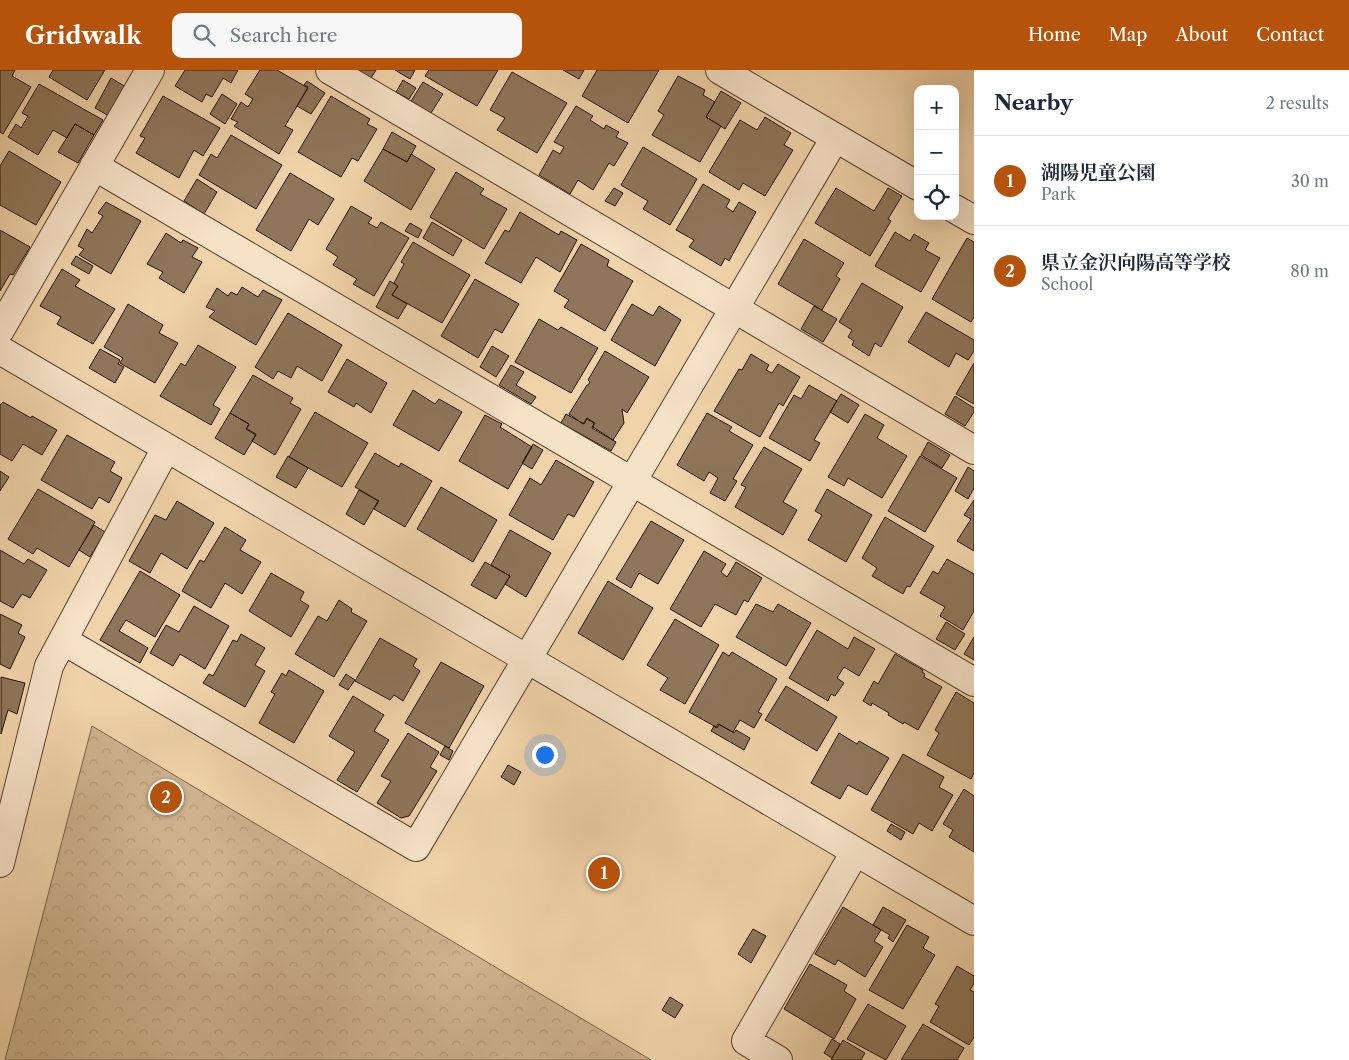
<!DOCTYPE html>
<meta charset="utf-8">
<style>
body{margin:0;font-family:"Libre Caslon Text","Noto Serif JP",serif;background:#f6f6f7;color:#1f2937}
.controls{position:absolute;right:15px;top:15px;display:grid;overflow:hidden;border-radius:10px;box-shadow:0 5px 20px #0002}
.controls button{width:45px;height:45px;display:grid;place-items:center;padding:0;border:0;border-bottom:1px solid #e0e1e3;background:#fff;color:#1f2937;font:25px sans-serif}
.you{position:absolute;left:544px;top:684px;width:18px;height:18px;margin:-12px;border:4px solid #fff;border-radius:50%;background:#1a73e8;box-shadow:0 0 0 8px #1a73e833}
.badge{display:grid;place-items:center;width:32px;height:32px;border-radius:50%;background:#b45309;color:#fff;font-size:16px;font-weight:700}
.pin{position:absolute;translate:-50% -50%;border:2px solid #fff;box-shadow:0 1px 5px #0006}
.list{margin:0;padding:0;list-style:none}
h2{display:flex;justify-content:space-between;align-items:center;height:65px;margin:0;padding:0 20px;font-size:21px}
h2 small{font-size:16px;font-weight:400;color:#747a83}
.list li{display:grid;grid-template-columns:32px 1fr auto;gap:15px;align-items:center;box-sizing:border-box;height:90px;padding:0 20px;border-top:1px solid #e0e1e3}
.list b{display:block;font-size:19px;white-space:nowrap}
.list p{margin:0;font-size:16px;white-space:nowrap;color:#747a83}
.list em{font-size:16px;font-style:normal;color:#747a83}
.icon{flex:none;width:28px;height:28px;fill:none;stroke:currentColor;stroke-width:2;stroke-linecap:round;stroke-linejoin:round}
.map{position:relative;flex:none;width:974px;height:990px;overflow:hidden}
header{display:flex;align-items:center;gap:30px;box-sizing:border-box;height:70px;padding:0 25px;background:#b45309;color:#fff}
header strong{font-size:24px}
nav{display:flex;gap:28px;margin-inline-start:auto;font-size:18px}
.search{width:350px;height:45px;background:#f6f6f7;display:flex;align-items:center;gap:12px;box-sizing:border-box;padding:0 18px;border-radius:10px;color:#747a83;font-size:19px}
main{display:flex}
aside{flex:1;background:#fff}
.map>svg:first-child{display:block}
</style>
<header>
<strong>Gridwalk</strong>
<div class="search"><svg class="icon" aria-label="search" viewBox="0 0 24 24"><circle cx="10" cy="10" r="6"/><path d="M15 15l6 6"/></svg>Search here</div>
<nav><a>Home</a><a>Map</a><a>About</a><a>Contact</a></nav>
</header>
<main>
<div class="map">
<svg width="974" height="990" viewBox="0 0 974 990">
<defs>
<pattern id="forest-crowns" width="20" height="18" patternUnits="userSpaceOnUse" patternTransform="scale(1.25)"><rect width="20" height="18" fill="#ceb28d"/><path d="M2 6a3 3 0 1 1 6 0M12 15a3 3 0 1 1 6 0" fill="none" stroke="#b19878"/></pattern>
</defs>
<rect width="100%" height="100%" fill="#f1d3a9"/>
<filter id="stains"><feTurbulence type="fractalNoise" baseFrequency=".004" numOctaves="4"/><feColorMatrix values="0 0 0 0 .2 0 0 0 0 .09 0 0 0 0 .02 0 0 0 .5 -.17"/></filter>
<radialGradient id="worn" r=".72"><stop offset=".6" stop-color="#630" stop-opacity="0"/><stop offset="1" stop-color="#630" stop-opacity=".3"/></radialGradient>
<path fill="url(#forest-crowns)" stroke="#796249" d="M 92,656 L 651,990 L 5,990 Z"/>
<path fill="#8f765a" stroke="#241205" d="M 0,0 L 15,0 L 12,6 L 31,17 L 3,64 L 0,62 Z
M 53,0 L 105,0 L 87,30 L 49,7 Z
M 185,0 L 238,0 L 231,13 L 223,8 L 212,27 L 206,24 L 202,32 L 175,16 Z
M 260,0 L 277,0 L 308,18 L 285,56 L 293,60 L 279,84 L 234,56 L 238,52 L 231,49 L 241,32 L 248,37 L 253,29 L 245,24 Z
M 357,0 L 376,0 L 371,8 Z
M 395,0 L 415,0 L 410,9 Z
M 429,0 L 498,0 L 477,36 L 425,6 Z
M 563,0 L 584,0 L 579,9 Z
M 597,0 L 659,0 L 628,53 L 582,26 Z
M 512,2 L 567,33 L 537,83 L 497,60 L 505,48 L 490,40 Z
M 678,6 L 705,20 L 703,25 L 715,32 L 706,47 L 721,56 L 700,92 L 652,65 L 664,45 L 658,41 Z
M 111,8 L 126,17 L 109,46 L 95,38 Z
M 403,10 L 416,18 L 409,29 L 396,22 Z
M 307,11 L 325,23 L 311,44 L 297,36 L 308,17 L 304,15 Z
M 423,12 L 443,24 L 431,43 L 411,31 Z
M 39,14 L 103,50 L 94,65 L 75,54 L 67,68 L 53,60 L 38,85 L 8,67 L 16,54 L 21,58 L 28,46 L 22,43 Z
M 721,21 L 741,33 L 725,59 L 706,47 Z
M 222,24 L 237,34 L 225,54 L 210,44 Z
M 163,26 L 220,58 L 203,86 L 194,80 L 179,108 L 136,83 L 145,68 L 140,66 Z
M 331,26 L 370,49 L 367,54 L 377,59 L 358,91 L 352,88 L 341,107 L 298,82 Z
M 576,36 L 593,46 L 590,50 L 604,59 L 606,55 L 619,62 L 616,67 L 628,73 L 614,96 L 609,93 L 593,120 L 578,110 L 570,124 L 539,105 L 553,80 L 560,84 L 564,77 L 554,72 Z
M 765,47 L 791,63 L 784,75 L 793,80 L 765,126 L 743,113 L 739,120 L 709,102 L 740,50 L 757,60 Z
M 75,54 L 94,65 L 78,93 L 58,82 Z
M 392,62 L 416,76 L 407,92 L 383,79 Z
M 231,65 L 282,95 L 256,139 L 199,105 L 211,84 L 217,88 Z
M 643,77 L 697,109 L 670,155 L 643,139 L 648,131 L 621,115 Z
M 383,79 L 407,92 L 411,84 L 435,99 L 411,140 L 364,111 Z
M 9,81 L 61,112 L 36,155 L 0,135 L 0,96 Z
M 456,102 L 484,119 L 480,124 L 507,139 L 484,179 L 430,147 Z
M 290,103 L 334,129 L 318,155 L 309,149 L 291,181 L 256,160 Z
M 197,109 L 217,122 L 204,144 L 184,131 Z
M 703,114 L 730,130 L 726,137 L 733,142 L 739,132 L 756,142 L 729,191 L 725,188 L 721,196 L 689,177 L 694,170 L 676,160 Z
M 614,118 L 623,123 L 615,136 L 605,131 Z
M 836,118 L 874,141 L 888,118 L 902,126 L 888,149 L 891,151 L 870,186 L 815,153 Z
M 106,132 L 141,151 L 111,204 L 79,185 L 84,179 L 78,176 L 87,159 L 92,163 L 103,146 L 98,143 Z
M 351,136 L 372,148 L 368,153 L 377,158 L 381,152 L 409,168 L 374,226 L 353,214 L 357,209 L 333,195 L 338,187 L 326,179 Z
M 520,142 L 559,165 L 561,161 L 577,170 L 560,202 L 536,187 L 521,213 L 485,193 L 505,160 L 509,162 Z
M 432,152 L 462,170 L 453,186 L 423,168 Z
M 410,153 L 422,160 L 418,168 L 405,161 Z
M 0,160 L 30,177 L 13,205 L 10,204 L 0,221 Z
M 895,162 L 910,171 L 914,164 L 929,173 L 925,180 L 940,188 L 921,222 L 875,196 Z
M 166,163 L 181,173 L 183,170 L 198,178 L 192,187 L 202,192 L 184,223 L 159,208 L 163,202 L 147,194 Z
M 967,168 L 974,172 L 974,247 L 971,252 L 932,229 Z
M 804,169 L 844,193 L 836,206 L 840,209 L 822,240 L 778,214 Z
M 413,172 L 470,205 L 442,253 L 392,225 L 398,216 L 394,213 L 404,194 L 401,192 Z
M 581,174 L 609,190 L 607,196 L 633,211 L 605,261 L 564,237 L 569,230 L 554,221 Z
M 76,186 L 93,196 L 89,204 L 71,194 Z
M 62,199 L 80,210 L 75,216 L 115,239 L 93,274 L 57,254 L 61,247 L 40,236 Z
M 475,209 L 519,234 L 502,263 L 495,259 L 478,288 L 441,266 Z
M 390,211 L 398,216 L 392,225 L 407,234 L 398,249 L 376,237 Z
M 862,213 L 903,237 L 881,277 L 875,273 L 869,286 L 852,275 L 854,271 L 848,267 L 852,260 L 839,252 Z
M 242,217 L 258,227 L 263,220 L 282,230 L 256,275 L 209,247 L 215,241 L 206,237 L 217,218 L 228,226 L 231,222 L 237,225 Z
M 128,234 L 163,255 L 159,263 L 178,273 L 155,313 L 120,293 L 123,288 L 104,277 Z
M 632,234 L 653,246 L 659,236 L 681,250 L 655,296 L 611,270 Z
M 814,236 L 837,249 L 823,272 L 801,259 Z
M 926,242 L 974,270 L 974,281 L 968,290 L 956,283 L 949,297 L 908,272 Z
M 288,243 L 342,275 L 322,311 L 297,296 L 291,308 L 278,301 L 273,309 L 255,297 Z
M 539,249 L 558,260 L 561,257 L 598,278 L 571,323 L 515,292 Z
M 198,275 L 236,297 L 213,335 L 220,339 L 211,355 L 160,326 L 181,293 L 185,296 Z
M 492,276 L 509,286 L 496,307 L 480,297 Z
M 100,279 L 120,290 L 118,294 L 124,297 L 115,313 L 89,298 Z
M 605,281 L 649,307 L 627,343 L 622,339 L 624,353 L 613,370 L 593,357 L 595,353 L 587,348 L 583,354 L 569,344 L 587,315 L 588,315 L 590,312 L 588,310 Z
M 751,284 L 769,295 L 766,300 L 772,303 L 778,294 L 800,307 L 783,336 L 779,333 L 760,367 L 714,341 L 739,299 L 742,300 Z
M 347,289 L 387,313 L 371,343 L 356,333 L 354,337 L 328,322 Z
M 974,293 L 974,334 L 956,324 Z
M 511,295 L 524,302 L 516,315 L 536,327 L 531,334 L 499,315 Z
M 253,305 L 293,328 L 290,333 L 301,339 L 275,385 L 252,371 L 256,364 L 247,359 L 249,354 L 230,343 Z
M 809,315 L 837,331 L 814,370 L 820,373 L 810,391 L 769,368 L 794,325 L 801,329 Z
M 413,320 L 435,334 L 439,329 L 462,342 L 439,381 L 393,355 Z
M 841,324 L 859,335 L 848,353 L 830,342 Z
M 955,326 L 974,338 L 974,342 L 965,356 L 945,344 Z
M 3,332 L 31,348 L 32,346 L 57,360 L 42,385 L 23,374 L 12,391 L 0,384 L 0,335 Z
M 315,342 L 368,373 L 342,417 L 289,387 Z
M 230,343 L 249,354 L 246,359 L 256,365 L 244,385 L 215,368 Z
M 707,343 L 732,357 L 729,361 L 753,375 L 733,409 L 737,411 L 725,431 L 710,423 L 718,408 L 709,402 L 704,411 L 677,395 Z
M 566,344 L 584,354 L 587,349 L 594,353 L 592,358 L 616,372 L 611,381 L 561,353 Z
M 865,344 L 884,355 L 877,368 L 907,386 L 882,428 L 848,408 L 844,416 L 828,407 Z
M 485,345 L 502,354 L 500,357 L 532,377 L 508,419 L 459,391 Z
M 67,365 L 115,392 L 110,401 L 122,408 L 109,433 L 99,427 L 92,439 L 41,410 Z
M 928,372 L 950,385 L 942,398 L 921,385 Z
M 533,374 L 543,380 L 532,399 L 522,393 Z
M 764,377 L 802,399 L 783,432 L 797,440 L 783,465 L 735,437 L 746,417 L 741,415 Z
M 375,383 L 399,397 L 401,393 L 432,411 L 405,457 L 374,439 L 379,431 L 355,417 Z
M 288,386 L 308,398 L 296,418 L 276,407 Z
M 920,386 L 957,408 L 925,462 L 888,441 Z
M 556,390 L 594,412 L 574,447 L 568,444 L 553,470 L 509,445 L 530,408 L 541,415 Z
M 968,397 L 974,401 L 974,418 L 968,429 L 955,421 Z
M 0,401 L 9,407 L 0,421 Z
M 441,417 L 497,450 L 473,492 L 417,459 Z
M 38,419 L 95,452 L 69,497 L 37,478 L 33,484 L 8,469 Z
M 827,419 L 872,445 L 846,492 L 808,470 L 822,445 L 815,441 Z
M 359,420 L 378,431 L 364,455 L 346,444 Z
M 974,430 L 974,481 L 957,471 L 971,449 L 964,445 Z
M 177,431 L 214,453 L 187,499 L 161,483 L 150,503 L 129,491 L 155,445 L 166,450 Z
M 885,447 L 934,476 L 910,517 L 907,516 L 903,524 L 872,506 L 877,498 L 862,488 Z
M 651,451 L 684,470 L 658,514 L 639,503 L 631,518 L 616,509 Z
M 94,455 L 105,462 L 90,487 L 79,480 Z
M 225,457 L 246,470 L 240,480 L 261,492 L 242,524 L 225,513 L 211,538 L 182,521 L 200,490 L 204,492 Z
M 510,460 L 551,483 L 526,527 L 505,514 L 510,506 L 491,495 Z
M 0,480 L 24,494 L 28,489 L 47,500 L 30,528 L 22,524 L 13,538 L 0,531 Z
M 704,481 L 726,494 L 721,502 L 727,507 L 736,492 L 762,508 L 748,532 L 744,530 L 736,545 L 715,534 L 701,557 L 670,539 Z
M 947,489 L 974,504 L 974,541 L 963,560 L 940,546 L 945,537 L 920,523 L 933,501 L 938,504 Z
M 485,492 L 510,506 L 496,529 L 471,515 Z
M 140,501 L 180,525 L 155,567 L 126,550 L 119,561 L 148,578 L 140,593 L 100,570 Z
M 271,503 L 304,522 L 300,530 L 309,536 L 291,567 L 249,541 Z
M 608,511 L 653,538 L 623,590 L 578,563 Z
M 339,530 L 352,539 L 351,542 L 367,551 L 334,607 L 295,584 L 318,546 L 327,551 Z
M 756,534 L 773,542 L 778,534 L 811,553 L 786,596 L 736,567 Z
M 194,536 L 229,556 L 205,599 L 180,584 L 173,596 L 150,583 L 166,555 L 179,562 Z
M 0,544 L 22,555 L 18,563 L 25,567 L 10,599 L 0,594 Z
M 675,549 L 719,575 L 685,634 L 660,620 L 668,608 L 647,595 Z
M 946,552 L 965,564 L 955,580 L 936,569 Z
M 817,560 L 848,579 L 854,567 L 875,579 L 859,606 L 844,597 L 837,608 L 844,613 L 835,626 L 831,624 L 828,631 L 789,608 Z
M 241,564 L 265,578 L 255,595 L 265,601 L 245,637 L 203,613 L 209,604 L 213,606 L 233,570 L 237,572 Z
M 974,567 L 974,590 L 964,584 Z
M 380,568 L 417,589 L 413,596 L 420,601 L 403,631 L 394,625 L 390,630 L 355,611 Z
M 723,582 L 729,586 L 732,582 L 777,609 L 758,642 L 762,644 L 754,658 L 740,650 L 733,662 L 718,654 L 716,657 L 689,642 Z
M 895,584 L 923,600 L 922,602 L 925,604 L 924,607 L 942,617 L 918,660 L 904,652 L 903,654 L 888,645 L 889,643 L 872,633 L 871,636 L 863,631 L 874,611 L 878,614 Z
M 441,592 L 484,616 L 449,678 L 405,653 Z
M 289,600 L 324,621 L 294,673 L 259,653 L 275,624 L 271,622 L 282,603 L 286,606 Z
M 346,604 L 355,610 L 348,620 L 339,615 Z
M 1,607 L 25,613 L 17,644 L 8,640 L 1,664 Z
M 786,616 L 837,647 L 817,681 L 765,650 Z
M 956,622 L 974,633 L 974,703 L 971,709 L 927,685 L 939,663 L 935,660 Z
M 353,626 L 384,645 L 374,661 L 389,670 L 357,722 L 337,710 L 355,682 L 329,666 Z
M 719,654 L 734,663 L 736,660 L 750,668 L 744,680 L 711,661 L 714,656 L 717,658 Z
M 408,663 L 439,682 L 430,697 L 437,701 L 409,746 L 401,748 L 377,733 L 391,711 L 381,706 Z
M 839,663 L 857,674 L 859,671 L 889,688 L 867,725 L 848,715 L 840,729 L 811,713 Z
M 445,676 L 453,681 L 449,690 L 440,685 Z
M 903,684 L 944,707 L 939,717 L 953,725 L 932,761 L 919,753 L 913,764 L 871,740 Z
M 508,695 L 521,702 L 514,715 L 501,707 Z
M 964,719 L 974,726 L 974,782 L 949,767 L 953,760 L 943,754 Z
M 891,754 L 905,762 L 901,770 L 887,761 Z
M 843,837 L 881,860 L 874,871 L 883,877 L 865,907 L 838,890 L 835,895 L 815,884 Z
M 883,837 L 906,850 L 893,872 L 888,868 L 890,865 L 873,855 Z
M 907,855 L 929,867 L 923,878 L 935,885 L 903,939 L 869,920 Z
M 753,859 L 766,866 L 751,893 L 738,884 Z
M 810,894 L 847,915 L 844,921 L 856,929 L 834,969 L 784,939 Z
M 957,896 L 974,906 L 974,913 L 970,920 L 974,922 L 974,967 L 969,975 L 930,952 L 939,936 L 935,934 Z
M 670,927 L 683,935 L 675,948 L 662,940 Z
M 868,934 L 906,956 L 886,990 L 847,969 Z
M 923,954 L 964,978 L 957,990 L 901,990 Z
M 832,969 L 840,974 L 832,988 L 824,983 Z
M 843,970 L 865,983 L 861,990 L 831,990 Z"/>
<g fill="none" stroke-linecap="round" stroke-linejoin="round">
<g stroke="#57422e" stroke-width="30">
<path id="minor" d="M 330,0 L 974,380
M 720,0 L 918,116
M 94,96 L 974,612
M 955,139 L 974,150
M 0,260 L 150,0
M 0,280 L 974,851
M 64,571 L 416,777 L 835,68
M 0,793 L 49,596 L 166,378
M 778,990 L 746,971 L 855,782"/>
</g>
<use href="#minor" stroke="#f6e2c7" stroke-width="28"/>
</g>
<rect width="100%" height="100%" filter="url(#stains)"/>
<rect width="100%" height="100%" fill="url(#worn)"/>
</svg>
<div class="controls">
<button>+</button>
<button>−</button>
<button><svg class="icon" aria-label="locate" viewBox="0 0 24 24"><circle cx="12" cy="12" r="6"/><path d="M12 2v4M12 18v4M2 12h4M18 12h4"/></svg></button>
</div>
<div class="you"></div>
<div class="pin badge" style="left:604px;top:803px">1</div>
<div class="pin badge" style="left:166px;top:727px">2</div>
</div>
<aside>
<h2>Nearby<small>2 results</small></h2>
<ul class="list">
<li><span class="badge">1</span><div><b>湖陽児童公園</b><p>Park</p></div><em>30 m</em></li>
<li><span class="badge">2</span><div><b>県立金沢向陽高等学校</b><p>School</p></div><em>80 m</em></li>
</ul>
</aside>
</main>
